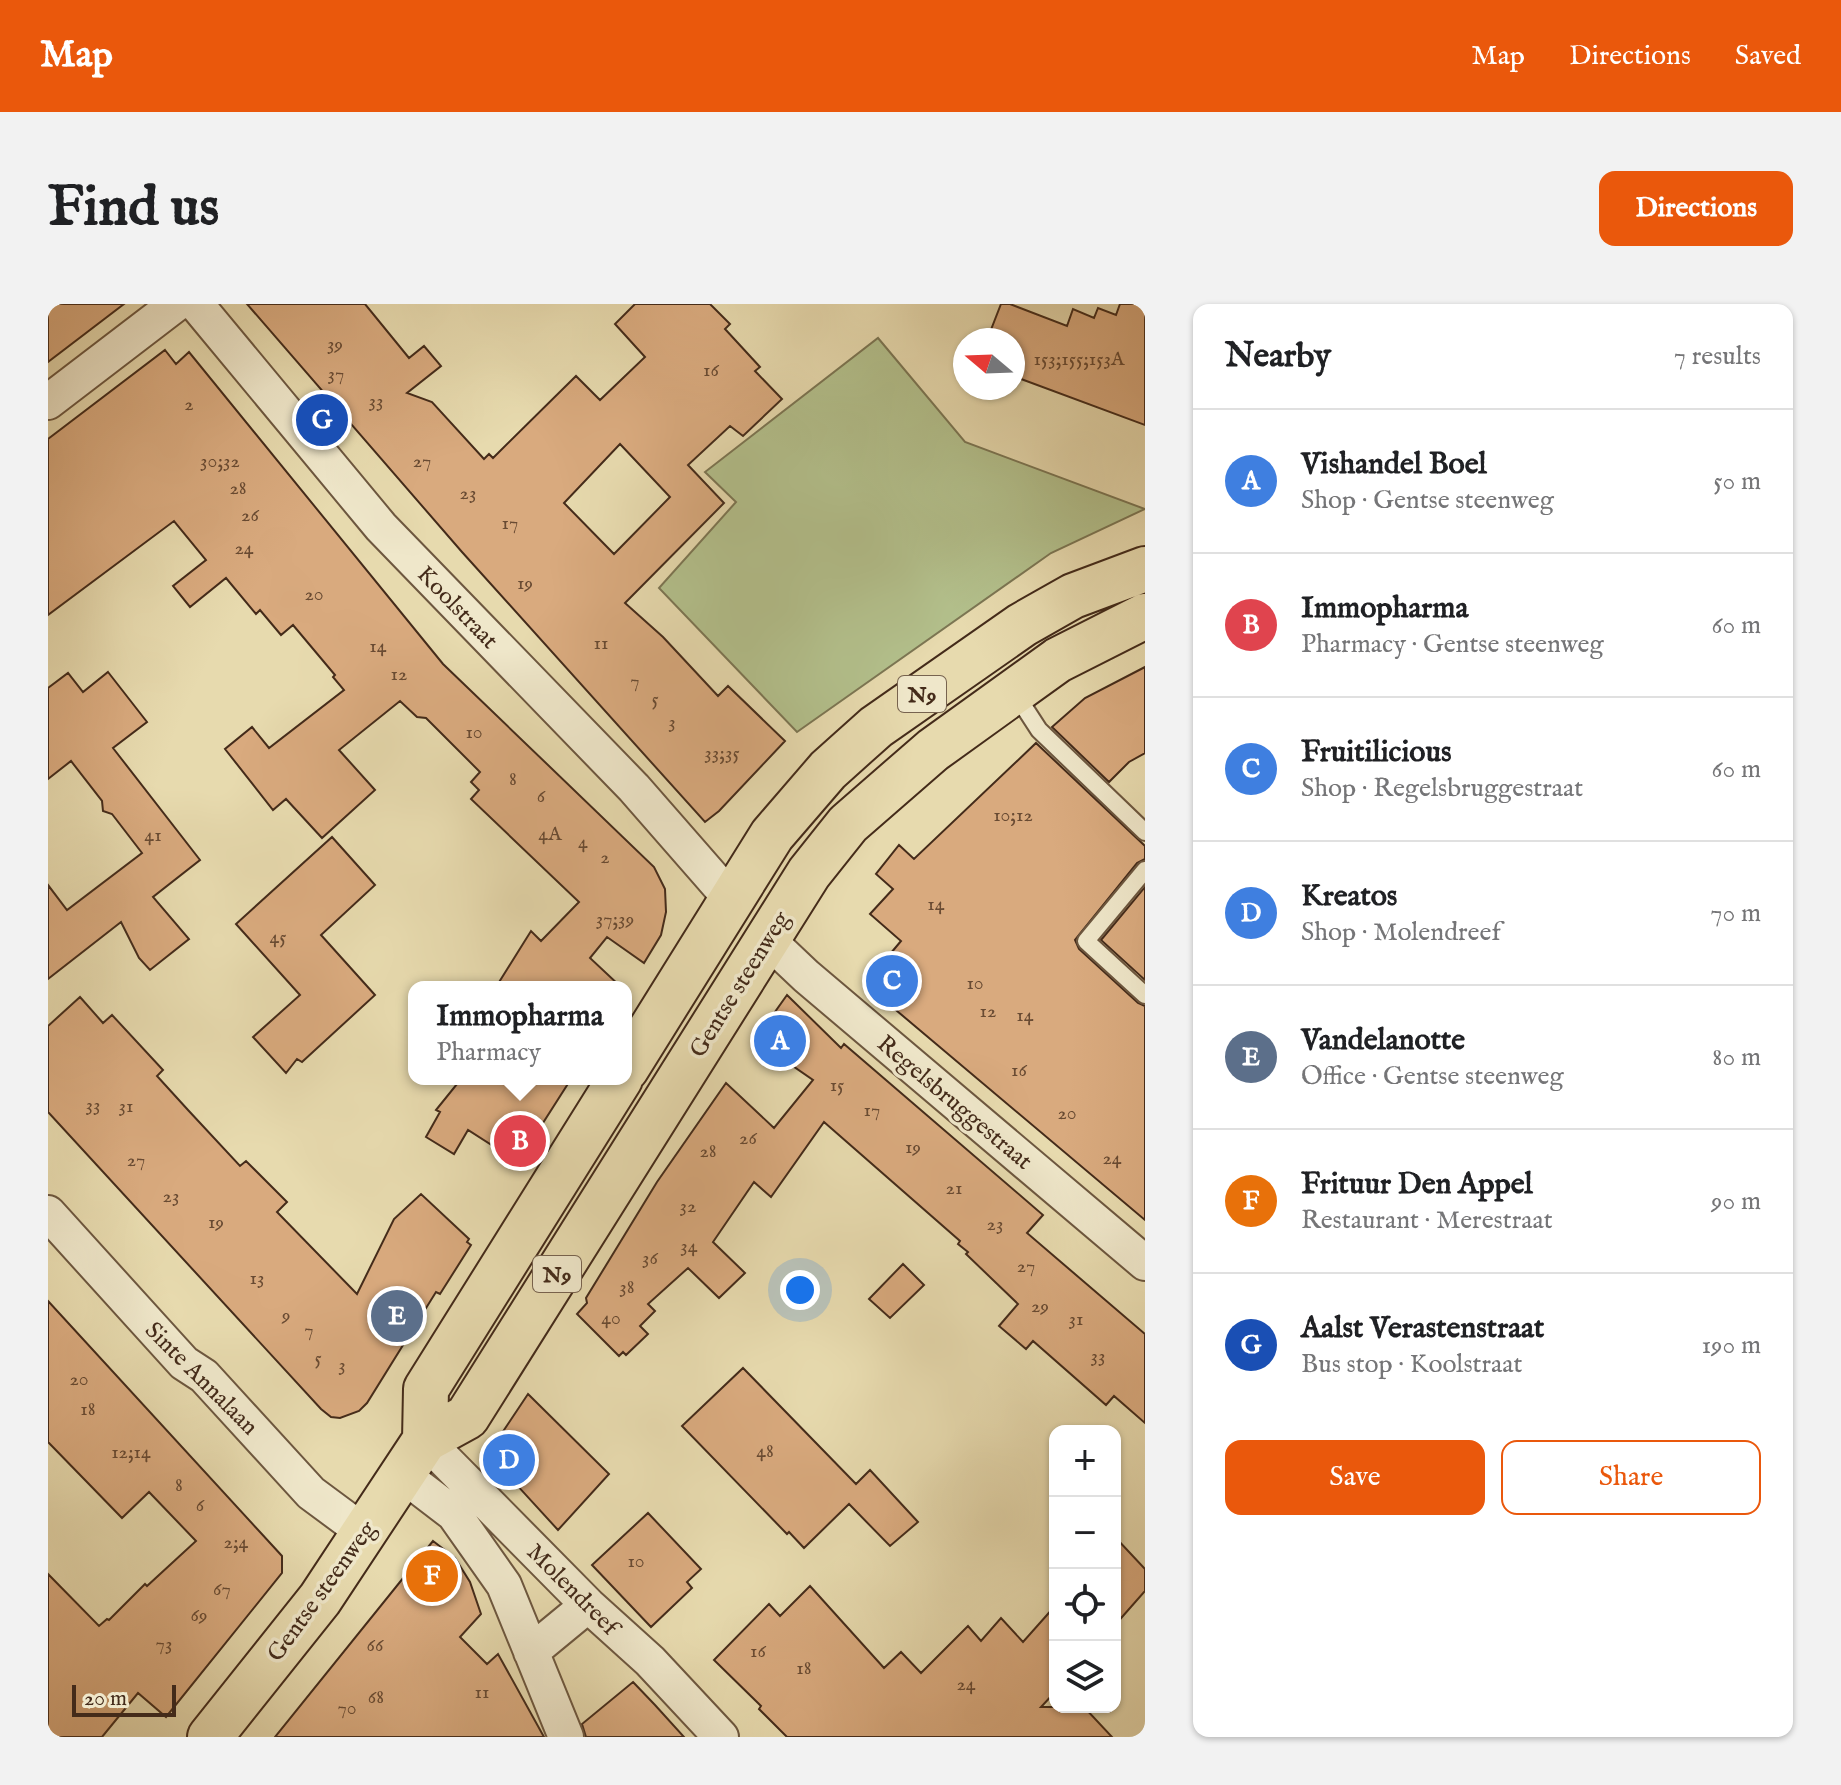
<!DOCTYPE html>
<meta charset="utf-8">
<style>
body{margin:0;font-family:"IM FELL English",serif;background:#f2f2f2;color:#202124}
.controls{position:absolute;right:24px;bottom:24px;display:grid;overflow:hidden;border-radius:16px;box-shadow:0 2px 6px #0004}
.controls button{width:72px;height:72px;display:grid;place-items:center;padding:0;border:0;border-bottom:2px solid #e0e0e0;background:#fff;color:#202124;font:40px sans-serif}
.compass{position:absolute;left:905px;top:24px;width:72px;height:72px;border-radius:50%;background:#fff;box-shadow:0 2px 6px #0004;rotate:289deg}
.scale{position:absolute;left:24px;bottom:20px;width:104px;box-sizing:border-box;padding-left:8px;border:4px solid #442b1a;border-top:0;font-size:22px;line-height:28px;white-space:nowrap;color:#442b1a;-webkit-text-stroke:6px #efe7ca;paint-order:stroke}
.you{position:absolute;left:752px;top:986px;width:28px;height:28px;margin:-20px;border:6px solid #fff;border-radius:50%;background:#1a73e8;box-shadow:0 0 0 12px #1a73e833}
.badge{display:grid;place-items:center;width:52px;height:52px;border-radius:50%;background:#ea580c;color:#fff;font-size:26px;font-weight:700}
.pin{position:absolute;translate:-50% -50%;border:4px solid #fff;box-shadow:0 2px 8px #0006}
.popup{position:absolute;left:360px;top:677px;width:224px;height:104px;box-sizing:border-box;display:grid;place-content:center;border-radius:16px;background:#fff;filter:drop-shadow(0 2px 6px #0005);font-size:26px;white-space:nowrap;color:#757577}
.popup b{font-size:30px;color:#202124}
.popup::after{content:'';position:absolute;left:50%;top:100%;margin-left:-16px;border:16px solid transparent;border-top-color:#fff}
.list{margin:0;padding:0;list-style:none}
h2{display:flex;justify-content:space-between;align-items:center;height:104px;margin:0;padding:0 32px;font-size:34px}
h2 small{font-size:26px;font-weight:400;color:#757577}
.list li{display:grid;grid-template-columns:52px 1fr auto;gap:24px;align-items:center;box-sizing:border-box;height:144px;padding:0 32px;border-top:2px solid #e0e0e0}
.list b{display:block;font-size:30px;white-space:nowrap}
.list p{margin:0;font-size:26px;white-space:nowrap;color:#757577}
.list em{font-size:26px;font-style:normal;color:#757577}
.actions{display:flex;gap:16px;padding:24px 32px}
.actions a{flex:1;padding:18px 0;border:2px solid #ea580c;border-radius:16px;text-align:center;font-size:28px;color:#ea580c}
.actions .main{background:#ea580c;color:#fff}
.icon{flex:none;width:44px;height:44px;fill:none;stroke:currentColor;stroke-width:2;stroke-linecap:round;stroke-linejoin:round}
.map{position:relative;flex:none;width:1097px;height:1433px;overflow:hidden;border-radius:16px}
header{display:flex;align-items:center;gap:48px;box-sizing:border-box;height:112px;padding:0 40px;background:#ea580c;color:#fff}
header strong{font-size:38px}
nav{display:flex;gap:44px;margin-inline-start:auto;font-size:28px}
.intro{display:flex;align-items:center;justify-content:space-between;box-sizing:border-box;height:192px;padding:0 48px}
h1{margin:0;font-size:56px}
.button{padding:20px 36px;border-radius:16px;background:#ea580c;color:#fff;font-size:28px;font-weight:700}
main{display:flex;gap:48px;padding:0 48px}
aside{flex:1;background:#fff;border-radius:16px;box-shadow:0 2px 6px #0004}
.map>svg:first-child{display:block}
</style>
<header>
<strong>Map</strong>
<nav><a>Map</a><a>Directions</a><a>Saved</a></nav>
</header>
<div class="intro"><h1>Find us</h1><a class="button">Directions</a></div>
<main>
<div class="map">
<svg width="1097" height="1433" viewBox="0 0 1097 1433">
<rect width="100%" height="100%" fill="#e7daae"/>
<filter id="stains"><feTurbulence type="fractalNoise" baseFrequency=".0025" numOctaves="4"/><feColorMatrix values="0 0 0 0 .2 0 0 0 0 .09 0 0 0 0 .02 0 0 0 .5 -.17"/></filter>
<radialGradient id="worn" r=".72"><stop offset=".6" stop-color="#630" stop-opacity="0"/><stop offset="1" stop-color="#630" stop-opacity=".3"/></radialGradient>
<path fill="#b3c08c" stroke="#7c7653" stroke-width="2" d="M 830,34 L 917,138 L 1097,205 L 1003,249 L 749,428 L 611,284 L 688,198 L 657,168 Z"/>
<path fill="#d9aa7e" stroke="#442b1a" stroke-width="2" fill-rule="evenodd" d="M 0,0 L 76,0 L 0,58 Z
M 199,0 L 317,0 L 361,54 L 376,42 L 393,62 L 359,89 L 384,98 L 436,155 L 441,150 L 445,154 L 528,72 L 552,96 L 597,53 L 567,20 L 587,0 L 662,0 L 682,20 L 677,25 L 712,63 L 707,67 L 734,95 L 695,132 L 682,122 L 640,161 L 676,199 L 577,299 L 615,333 L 670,392 L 680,382 L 737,437 L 671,507 L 657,518 L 414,248 ZM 572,140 L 622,193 L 566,250 L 516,199 Z
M 953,0 L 962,0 L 1019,22 L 1025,5 L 1046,14 L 1050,4 L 1068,11 L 1072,0 L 1097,0 L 1097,121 L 965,72 L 965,36 L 939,36 Z
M 117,46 L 128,60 L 141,48 L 395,360 L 606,563 L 617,585 L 618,608 L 613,631 L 596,659 L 559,633 L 542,654 L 573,683 L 448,683 L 483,627 L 493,637 L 531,598 L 423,495 L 431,486 L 423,478 L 432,468 L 378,414 L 369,413 L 352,397 L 291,446 L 327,486 L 274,534 L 238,495 L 225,506 L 177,445 L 204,423 L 221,444 L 296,386 L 285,373 L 287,371 L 245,321 L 233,331 L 212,306 L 208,310 L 178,274 L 142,303 L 125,282 L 158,256 L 126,217 L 0,311 L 0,135 Z
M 1097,363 L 1097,449 L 1081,458 L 1061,478 L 1004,423 L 1037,394 Z
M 60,368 L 99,418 L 65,444 L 152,556 L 105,593 L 141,635 L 102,666 L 91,654 L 73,618 L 0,675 L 0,581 L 19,606 L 94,549 L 64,510 L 55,507 L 54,497 L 23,457 L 0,475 L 0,384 L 20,369 L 35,388 Z
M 988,439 L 1097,542 L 1097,555 L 1089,559 L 1027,636 L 1031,645 L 1090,699 L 1097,702 L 1097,916 L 817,680 L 853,637 L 822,610 L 845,585 L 828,570 L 851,541 L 866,555 Z
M 284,533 L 327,581 L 273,631 L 327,691 L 254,758 L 249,755 L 238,769 L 205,733 L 252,691 L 188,620 Z
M 1097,583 L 1097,676 L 1053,636 Z
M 739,691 L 793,744 L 796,740 L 995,911 L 979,929 L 1097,1030 L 1097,1119 L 1066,1092 L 1058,1101 L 985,1037 L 978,1045 L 951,1022 L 970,1000 L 918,950 L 920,948 L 910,940 L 912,937 L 776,818 L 723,893 L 706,878 L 665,938 L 697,969 L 671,994 L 640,964 L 600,1000 L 607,1007 L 592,1022 L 600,1030 L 578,1051 L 575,1048 L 571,1052 L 529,1010 L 539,999 L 538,994 L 609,878 L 678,779 L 726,824 L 765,776 L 707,736 Z
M 32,693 L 55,719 L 64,711 L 115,766 L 109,772 L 140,806 L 192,862 L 198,857 L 239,898 L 229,908 L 309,990 L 346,915 L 373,890 L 421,935 L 419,938 L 423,941 L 392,990 L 388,988 L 319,1099 L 311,1107 L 292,1114 L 283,1113 L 273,1105 L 0,808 L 0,722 Z
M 413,775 L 523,775 L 470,858 L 420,826 L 406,850 L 378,833 L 392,808 L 388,806 Z
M 855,960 L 876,981 L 842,1014 L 821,995 Z
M 0,997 L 234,1252 L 234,1269 L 118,1413 L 90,1389 L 54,1433 L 0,1433 L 0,1270 L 51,1322 L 59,1315 L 61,1316 L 97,1280 L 99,1282 L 148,1237 L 101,1188 L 74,1214 L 0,1138 Z
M 695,1064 L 808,1180 L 822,1166 L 870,1218 L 842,1242 L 801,1200 L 756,1244 L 741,1228 L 739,1230 L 634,1122 Z
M 480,1090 L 561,1170 L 510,1226 L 445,1155 L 444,1144 Z
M 600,1209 L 653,1265 L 639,1278 L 644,1284 L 603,1323 L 544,1261 Z
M 1067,1233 L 1097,1265 L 1097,1287 L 1067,1321 Z
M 385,1237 L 407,1254 L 422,1278 L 433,1310 L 412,1333 L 439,1360 L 450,1350 L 496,1433 L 227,1433 Z
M 762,1282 L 836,1364 L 853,1348 L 873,1369 L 920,1322 L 933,1337 L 953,1314 L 975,1338 L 1007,1302 L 1007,1388 L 993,1403 L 1036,1403 L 1064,1433 L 739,1433 L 711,1405 L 713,1402 L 666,1356 L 721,1300 L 732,1312 Z
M 585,1378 L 607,1401 L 636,1433 L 538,1433 L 534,1420 Z"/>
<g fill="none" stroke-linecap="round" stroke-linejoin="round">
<g stroke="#6d573f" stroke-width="20">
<path id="service" d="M 967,389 L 991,426 L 1097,528
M 1097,566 L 1038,637 L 1097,691"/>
</g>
<g stroke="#6d573f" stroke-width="38">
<path id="minor" d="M 148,0 L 333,223 L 586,484 L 683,595
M 0,98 L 128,0
M 719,635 L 758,672 L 1097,959
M 0,909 L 136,1059 L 156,1072 L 263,1189 L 317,1229
M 377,1136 L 540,1301 L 602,1357 L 673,1433
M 355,1171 L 406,1210 L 456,1281 L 518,1433
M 483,1348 L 540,1301"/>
</g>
<g stroke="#442b1a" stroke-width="48">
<path id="primary" d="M 578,765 L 724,531 L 780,466 L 828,423 L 974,321 L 1025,292 L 1097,265
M 377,1136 L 378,1085 L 572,775
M 162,1433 L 272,1295 L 377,1136 L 419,1113 L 761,569 L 800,520 L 885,446 L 1010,356 L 1097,312"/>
</g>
<use href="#service" stroke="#efe7ca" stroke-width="16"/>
<use href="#minor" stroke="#efe7ca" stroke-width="34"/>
<use href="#primary" stroke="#e7daae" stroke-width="44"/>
</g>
<g text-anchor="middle" stroke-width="7" stroke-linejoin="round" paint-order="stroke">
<g font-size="20" fill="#694b33">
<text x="287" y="46">39</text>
<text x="1031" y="61">153;155;153A</text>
<text x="663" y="72">16</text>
<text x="288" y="76">37</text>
<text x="328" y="103">33</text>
<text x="141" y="106">2</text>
<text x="172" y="163">30;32</text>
<text x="374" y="163">27</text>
<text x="190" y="190">28</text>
<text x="420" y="195">23</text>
<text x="202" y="217">26</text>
<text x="462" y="225">17</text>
<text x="196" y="250">24</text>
<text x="477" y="285">19</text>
<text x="266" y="296">20</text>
<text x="553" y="345">11</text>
<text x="330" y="348">14</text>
<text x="351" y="376">12</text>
<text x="587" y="383">7</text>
<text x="607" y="401">5</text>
<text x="624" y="424">3</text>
<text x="426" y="434">10</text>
<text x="674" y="455">33;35</text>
<text x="465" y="481">8</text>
<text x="493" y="498">6</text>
<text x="965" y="517">10;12</text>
<text x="502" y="536">4A</text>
<text x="105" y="537">41</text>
<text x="535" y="544">4</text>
<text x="557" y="559">2</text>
<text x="888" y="606">14</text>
<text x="567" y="621">37;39</text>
<text x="230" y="639">45</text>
<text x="927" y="685">10</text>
<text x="940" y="713">12</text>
<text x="977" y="717">14</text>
<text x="971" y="772">16</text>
<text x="789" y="787">15</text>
<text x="45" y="807">33</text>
<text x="78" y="808">31</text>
<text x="824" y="812">17</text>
<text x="1019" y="815">20</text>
<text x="700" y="840">26</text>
<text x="865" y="849">19</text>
<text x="660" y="853">28</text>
<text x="1064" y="860">24</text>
<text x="88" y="862">27</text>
<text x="906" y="890">21</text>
<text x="123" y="898">23</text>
<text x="640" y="908">32</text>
<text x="168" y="924">19</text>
<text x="947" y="926">23</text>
<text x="641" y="948">34</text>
<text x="602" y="960">36</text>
<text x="978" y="968">27</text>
<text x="209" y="980">13</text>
<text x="579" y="989">38</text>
<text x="992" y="1008">29</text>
<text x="238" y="1017">9</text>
<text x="563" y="1020">40</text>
<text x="1028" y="1021">31</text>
<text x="261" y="1032">7</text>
<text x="1050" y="1058">33</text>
<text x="270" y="1060">5</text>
<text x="294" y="1067">3</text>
<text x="31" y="1081">20</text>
<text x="40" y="1111">18</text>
<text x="717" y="1153">48</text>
<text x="83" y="1154">12;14</text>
<text x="131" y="1187">8</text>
<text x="152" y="1207">6</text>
<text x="188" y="1244">2;4</text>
<text x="588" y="1263">10</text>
<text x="174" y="1291">67</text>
<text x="151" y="1317">69</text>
<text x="116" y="1346">73</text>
<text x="327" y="1347">66</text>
<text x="710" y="1353">16</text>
<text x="756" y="1370">18</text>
<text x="918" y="1386">24</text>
<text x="434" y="1394">11</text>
<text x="328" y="1399">68</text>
<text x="299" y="1410">70</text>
</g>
<g fill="#efe7ca" stroke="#77634f" stroke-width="2">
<rect x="850" y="372" width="48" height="36" rx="6"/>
<rect x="485" y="952" width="48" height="36" rx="6"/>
</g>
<g font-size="22" font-weight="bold" fill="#442b1a">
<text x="874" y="398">N9</text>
<text x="509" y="978">N9</text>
</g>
<g font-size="24" fill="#442b1a" stroke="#efe7ca">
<text transform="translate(410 303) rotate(46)" y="8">Koolstraat</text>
<text transform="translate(691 680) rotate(-58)" y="8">Gentse steenweg</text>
<text transform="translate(907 798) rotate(40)" y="8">Regelsbruggestraat</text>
<text transform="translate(154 1074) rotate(45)" y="8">Sinte Annalaan</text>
<text transform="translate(525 1285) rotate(45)" y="8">Molendreef</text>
<text transform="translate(273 1287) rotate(-54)" y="8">Gentse steenweg</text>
</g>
</g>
<rect width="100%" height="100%" filter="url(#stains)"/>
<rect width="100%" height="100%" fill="url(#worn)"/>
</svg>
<div class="controls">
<button>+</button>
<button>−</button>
<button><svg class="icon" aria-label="locate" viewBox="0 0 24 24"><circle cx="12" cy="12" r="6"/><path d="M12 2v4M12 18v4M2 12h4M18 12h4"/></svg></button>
<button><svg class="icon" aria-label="layers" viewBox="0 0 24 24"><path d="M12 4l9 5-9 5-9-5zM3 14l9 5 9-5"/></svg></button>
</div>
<svg class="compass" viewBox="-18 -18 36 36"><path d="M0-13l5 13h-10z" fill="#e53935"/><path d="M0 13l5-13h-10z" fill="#757577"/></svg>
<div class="scale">20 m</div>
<div class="you"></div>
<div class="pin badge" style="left:732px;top:737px;background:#3f7fe0">A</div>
<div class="pin badge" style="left:472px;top:837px;background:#e0444e">B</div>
<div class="popup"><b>Immopharma</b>Pharmacy</div>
<div class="pin badge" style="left:844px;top:677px;background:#3f7fe0">C</div>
<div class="pin badge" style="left:461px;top:1156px;background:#3f7fe0">D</div>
<div class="pin badge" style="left:349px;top:1012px;background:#5c6f8a">E</div>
<div class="pin badge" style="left:384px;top:1272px;background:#e8710a">F</div>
<div class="pin badge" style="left:274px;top:116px;background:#1a4fb4">G</div>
</div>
<aside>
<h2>Nearby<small>7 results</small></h2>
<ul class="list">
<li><span class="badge" style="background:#3f7fe0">A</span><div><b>Vishandel Boel</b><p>Shop · Gentse steenweg</p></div><em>50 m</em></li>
<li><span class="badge" style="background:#e0444e">B</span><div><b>Immopharma</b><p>Pharmacy · Gentse steenweg</p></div><em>60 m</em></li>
<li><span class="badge" style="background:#3f7fe0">C</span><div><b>Fruitilicious</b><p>Shop · Regelsbruggestraat</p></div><em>60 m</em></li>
<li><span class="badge" style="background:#3f7fe0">D</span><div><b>Kreatos</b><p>Shop · Molendreef</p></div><em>70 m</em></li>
<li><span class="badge" style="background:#5c6f8a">E</span><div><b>Vandelanotte</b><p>Office · Gentse steenweg</p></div><em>80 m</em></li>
<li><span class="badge" style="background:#e8710a">F</span><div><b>Frituur Den Appel</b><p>Restaurant · Merestraat</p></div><em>90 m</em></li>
<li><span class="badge" style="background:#1a4fb4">G</span><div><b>Aalst Verastenstraat</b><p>Bus stop · Koolstraat</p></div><em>190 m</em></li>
</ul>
<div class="actions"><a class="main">Save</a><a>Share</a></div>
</aside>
</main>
